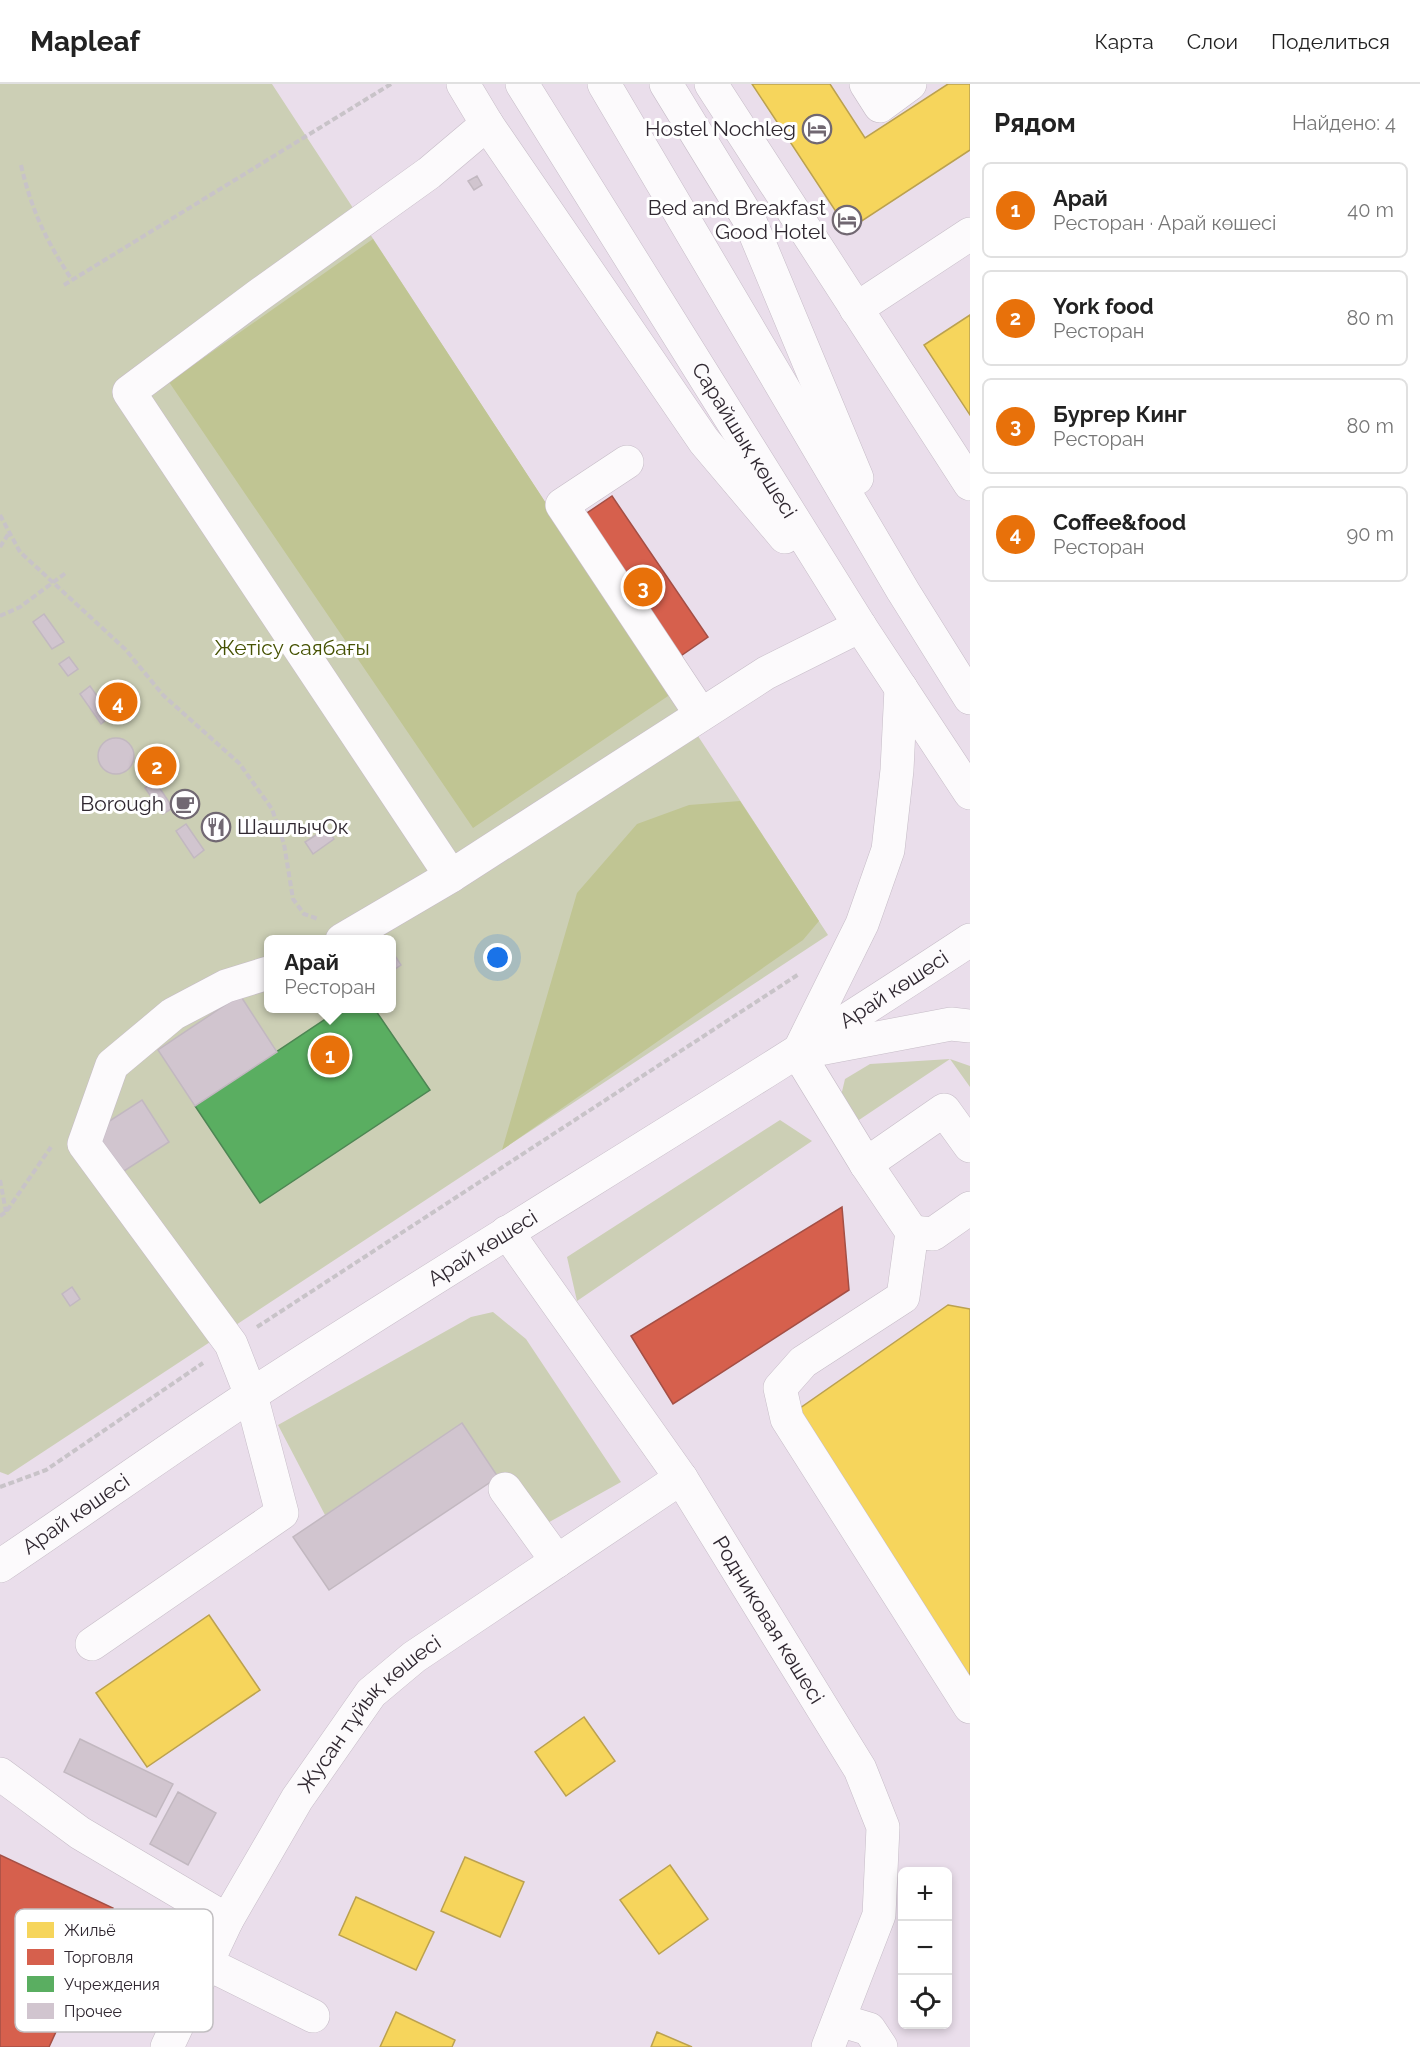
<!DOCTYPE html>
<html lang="ru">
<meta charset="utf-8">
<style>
body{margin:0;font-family:Raleway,sans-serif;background:#f2f2f2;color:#222}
.controls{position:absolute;right:18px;bottom:18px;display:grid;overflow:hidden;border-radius:9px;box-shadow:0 3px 9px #0003}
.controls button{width:54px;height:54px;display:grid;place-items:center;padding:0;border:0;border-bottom:2px solid #e0e0e0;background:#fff;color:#222;font:30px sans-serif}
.you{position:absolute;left:498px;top:874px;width:21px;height:21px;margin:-15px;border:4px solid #fff;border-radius:50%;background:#1a73e8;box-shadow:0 0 0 9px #1a73e833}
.badge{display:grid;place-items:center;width:39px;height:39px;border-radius:50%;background:#d93025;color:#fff;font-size:20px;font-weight:700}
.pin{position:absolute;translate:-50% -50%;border:3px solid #fff;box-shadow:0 2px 6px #0006}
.popup{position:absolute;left:264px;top:851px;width:132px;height:78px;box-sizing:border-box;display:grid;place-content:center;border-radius:9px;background:#fff;filter:drop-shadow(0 2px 4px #0005);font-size:20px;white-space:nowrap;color:#767676}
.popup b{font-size:22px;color:#222}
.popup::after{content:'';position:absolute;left:50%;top:100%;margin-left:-12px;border:12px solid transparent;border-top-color:#fff}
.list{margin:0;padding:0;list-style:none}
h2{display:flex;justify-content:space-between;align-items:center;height:78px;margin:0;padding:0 24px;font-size:26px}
h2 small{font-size:20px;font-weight:400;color:#767676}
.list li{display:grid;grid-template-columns:39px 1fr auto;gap:18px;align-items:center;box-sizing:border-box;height:96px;margin:0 12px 12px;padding:0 12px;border:2px solid #e0e0e0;border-radius:9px}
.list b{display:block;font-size:22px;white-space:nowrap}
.list p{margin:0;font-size:20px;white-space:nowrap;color:#767676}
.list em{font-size:20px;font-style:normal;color:#767676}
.icon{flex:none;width:33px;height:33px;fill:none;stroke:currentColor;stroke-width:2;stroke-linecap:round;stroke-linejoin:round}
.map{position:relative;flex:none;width:970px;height:1963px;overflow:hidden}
header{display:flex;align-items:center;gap:36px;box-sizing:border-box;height:84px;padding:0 30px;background:#fff;border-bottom:2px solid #e0e0e0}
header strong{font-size:28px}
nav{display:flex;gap:33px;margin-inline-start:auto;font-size:21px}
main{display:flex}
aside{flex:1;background:#fff}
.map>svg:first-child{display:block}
</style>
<header>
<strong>Mapleaf</strong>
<nav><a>Карта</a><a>Слои</a><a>Поделиться</a></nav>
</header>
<main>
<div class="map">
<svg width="970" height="1963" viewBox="0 0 970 1963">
<rect width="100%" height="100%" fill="#eadeeb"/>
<path fill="#cccfb5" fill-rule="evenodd" d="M 0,0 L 272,0 L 828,851 L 8,1391 L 0,1388 ZM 268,856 L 392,856 L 392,924 L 268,924 Z
M 950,975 L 850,1042 L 841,1012 L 845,995 L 870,980 L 950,975 L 970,982 L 970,1003 Z
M 780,1036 L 812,1057 L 577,1217 L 567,1173 Z
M 493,1228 L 526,1255 L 621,1398 L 544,1441 L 498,1393 L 462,1339 L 325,1431 L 278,1341 L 471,1233 Z"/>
<path fill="#c0c593" d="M 373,155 L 671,610 L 473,744 L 169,298 Z
M 740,717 L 819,837 L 803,856 L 502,1066 L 577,809 L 637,740 L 689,721 Z"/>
<path fill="#f6d55c" stroke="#bba14f" stroke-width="1.5" d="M 752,0 L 830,0 L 865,54 L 948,0 L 970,0 L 970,66 L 848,146 Z
M 970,231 L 970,331 L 924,261 Z
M 948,1221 L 970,1225 L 970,1612 L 793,1329 Z
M 209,1531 L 260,1606 L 147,1683 L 96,1609 Z
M 584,1633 L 615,1677 L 566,1712 L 535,1668 Z
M 465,1773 L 524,1798 L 500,1853 L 441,1827 Z
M 670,1781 L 708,1835 L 659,1870 L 620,1816 Z
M 356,1813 L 434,1848 L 416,1886 L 339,1851 Z
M 396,1928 L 455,1956 L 452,1963 L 380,1963 Z
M 657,1948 L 692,1963 L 651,1963 Z"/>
<path fill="#d6604d" stroke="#a44f45" stroke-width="1.5" d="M 612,412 L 708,553 L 672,578 L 575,437 Z
M 842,1123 L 849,1206 L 673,1320 L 631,1252 Z
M 0,1771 L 113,1824 L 49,1963 L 0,1963 Z"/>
<path fill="#5aae61" stroke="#4d8653" stroke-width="1.5" d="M 342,924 L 374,924 L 430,1006 L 260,1119 L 195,1022 Z"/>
<path fill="#d1c5cf" stroke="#c2b8c0" stroke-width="1.5" d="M 477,92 L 482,101 L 474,106 L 468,97 Z
M 44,530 L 64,558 L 52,565 L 33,538 Z
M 69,573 L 78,585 L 68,592 L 59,580 Z
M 90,602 L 111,632 L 101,640 L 80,610 Z
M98 672a18 18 0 1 1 36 0a18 18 0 1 1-36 0Z
M 155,697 L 173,724 L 163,730 L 145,704 Z
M 186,740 L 204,766 L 194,774 L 176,747 Z
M 327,744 L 334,755 L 313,770 L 305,758 Z
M 392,867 L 401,881 L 392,887 Z
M 240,911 L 277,968 L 195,1022 L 158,966 Z
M 142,1016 L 169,1058 L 121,1089 L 94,1047 Z
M 72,1203 L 80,1215 L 70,1222 L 62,1210 Z
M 462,1339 L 498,1393 L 329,1506 L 293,1453 Z
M 80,1655 L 173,1700 L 156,1733 L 64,1688 Z
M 178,1708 L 216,1729 L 188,1781 L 150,1760 Z"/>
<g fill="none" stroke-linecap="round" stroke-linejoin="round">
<g stroke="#c6bcc7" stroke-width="34">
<g id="minor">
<path d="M 711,0 L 970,400"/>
<path d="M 866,0 L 880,22 L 910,0"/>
<path d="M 487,40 L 429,89 L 259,211 L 129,308 L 451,792 L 766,589 L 860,542"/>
<path d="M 856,225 L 970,150"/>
<path d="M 627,378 L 562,421 L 700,629"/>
<path d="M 342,856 L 451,792"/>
<path d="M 798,969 L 866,1080 L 912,1148 L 903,1213 L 803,1278 L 780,1304 L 787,1335 L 970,1623"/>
<path d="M 866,1080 L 944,1026 L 970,1062"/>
<path id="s1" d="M 507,1148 L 681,1394 L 860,1685 L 883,1743 L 879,1831 L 828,1963"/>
<path d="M 912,1148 L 933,1150 L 970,1124"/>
<path d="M 505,1405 L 557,1477"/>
<path id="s2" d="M 0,1482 C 85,1425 168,1365 254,1309 C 491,1155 734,1012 970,856"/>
<path d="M 92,1560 L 282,1429 L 251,1311 L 231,1260 L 84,1060 L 112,981 L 173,930 L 226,902 L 268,889"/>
<path d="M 0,1690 L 80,1749 L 227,1836"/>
<path d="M 206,1879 L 313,1932"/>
<path d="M 839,1936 L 869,1945 L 881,1963"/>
<path id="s3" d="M 167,1963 L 227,1836 L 297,1715 L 371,1609 L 414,1573 L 681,1394"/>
</g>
</g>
<g stroke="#c6bcc7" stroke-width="34">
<g id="major">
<path d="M 463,0 L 487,40 L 704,357 L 785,453"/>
<path id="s4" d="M 522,0 L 860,542 L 970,709"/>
<path d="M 604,0 L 903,507 L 970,614"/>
<path d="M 666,0 L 750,137 L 857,394"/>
<path d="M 798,969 L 862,840 L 888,766 L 897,686 L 901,604"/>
<path d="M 798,969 L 951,940 L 970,942"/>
</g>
</g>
<path stroke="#c8c3c8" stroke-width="4" stroke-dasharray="6 3" stroke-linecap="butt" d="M 21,81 C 32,128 46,156 72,196
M 64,201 L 391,0
M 0,431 L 20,468 L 125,565 L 163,611 L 239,679 L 272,725 L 284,760 L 293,815 L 304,830 L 318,835
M 0,463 L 9,449
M 0,532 L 20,523 L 67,488
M 0,1096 L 6,1128
M 0,1132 L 6,1128 L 51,1063
M 257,1243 L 799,890
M 0,1403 L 46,1386 L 203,1279"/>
<use href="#minor" stroke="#fcfafc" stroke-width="33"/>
<use href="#major" stroke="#fcfafc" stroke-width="33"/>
</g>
<defs>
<g id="hotel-ring" transform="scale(1.5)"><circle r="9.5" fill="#fff" stroke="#716872" stroke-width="1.5"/><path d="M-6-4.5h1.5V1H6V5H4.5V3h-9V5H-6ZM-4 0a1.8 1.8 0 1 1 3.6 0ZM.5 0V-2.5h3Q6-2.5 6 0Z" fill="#716872"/></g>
<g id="cafe-ring" transform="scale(1.5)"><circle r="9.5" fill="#fff" stroke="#716872" stroke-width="1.5"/><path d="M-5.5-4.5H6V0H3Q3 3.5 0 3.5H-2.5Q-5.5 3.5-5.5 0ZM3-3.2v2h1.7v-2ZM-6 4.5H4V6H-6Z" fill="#716872"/></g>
<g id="restaurant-ring" transform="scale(1.5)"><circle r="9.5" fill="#fff" stroke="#716872" stroke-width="1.5"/><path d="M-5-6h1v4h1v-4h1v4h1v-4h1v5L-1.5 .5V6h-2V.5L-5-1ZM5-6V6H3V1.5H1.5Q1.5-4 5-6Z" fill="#716872"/></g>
</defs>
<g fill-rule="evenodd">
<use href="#hotel-ring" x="817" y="45"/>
<use href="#hotel-ring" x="847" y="136"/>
<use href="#cafe-ring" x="185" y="720"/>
<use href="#restaurant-ring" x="216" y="743"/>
</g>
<g text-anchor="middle" stroke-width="6" stroke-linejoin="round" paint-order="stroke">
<g font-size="21" fill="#302831" stroke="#fff" text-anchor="end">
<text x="796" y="52">Hostel Nochleg</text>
<text x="826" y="131">Bed and Breakfast<tspan x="826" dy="24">Good Hotel</tspan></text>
<text x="164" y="727">Borough</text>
<text x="237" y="750" text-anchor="start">ШашлычОк</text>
</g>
<g font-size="21" fill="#302831" stroke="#fff">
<text dy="7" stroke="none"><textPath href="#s4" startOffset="420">Сарайшық көшесі</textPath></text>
<text dy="7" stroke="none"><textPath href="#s2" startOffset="1064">Арай көшесі</textPath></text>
<text dy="7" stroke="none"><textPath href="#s2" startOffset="578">Арай көшесі</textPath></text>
<text dy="7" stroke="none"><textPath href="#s2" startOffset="92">Арай көшесі</textPath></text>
<text dy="7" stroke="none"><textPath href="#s1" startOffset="468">Родниковая көшесі</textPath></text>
<text dy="7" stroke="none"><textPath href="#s3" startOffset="393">Жусан тұйық көшесі</textPath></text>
</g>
<g font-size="21" fill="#465203" stroke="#fff">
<text x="292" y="571">Жетісу саябағы</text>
</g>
</g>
<rect x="15" y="1825" width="198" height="123" rx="9" fill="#fff" stroke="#c1bec1" stroke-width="1.5"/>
<rect x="27" y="1838" width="27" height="16" fill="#f6d55c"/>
<rect x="27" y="1865" width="27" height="16" fill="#d6604d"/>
<rect x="27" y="1892" width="27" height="16" fill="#5aae61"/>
<rect x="27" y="1919" width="27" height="16" fill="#d1c5cf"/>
<g font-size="16" fill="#302831">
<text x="64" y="1852">Жильё</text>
<text x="64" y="1879">Торговля</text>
<text x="64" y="1906">Учреждения</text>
<text x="64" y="1933">Прочее</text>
</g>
</svg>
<div class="controls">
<button>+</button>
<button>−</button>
<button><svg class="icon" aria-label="locate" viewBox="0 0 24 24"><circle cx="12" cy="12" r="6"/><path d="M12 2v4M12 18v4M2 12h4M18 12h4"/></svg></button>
</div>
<div class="you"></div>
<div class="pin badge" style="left:330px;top:971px;background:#e8710a">1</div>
<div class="popup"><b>Арай</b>Ресторан</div>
<div class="pin badge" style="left:157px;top:682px;background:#e8710a">2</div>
<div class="pin badge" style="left:643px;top:503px;background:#e8710a">3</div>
<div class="pin badge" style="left:118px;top:618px;background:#e8710a">4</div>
</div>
<aside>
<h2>Рядом<small>Найдено: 4</small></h2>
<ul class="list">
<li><span class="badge" style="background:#e8710a">1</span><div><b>Арай</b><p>Ресторан · Арай көшесі</p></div><em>40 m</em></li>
<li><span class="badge" style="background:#e8710a">2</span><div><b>York food</b><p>Ресторан</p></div><em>80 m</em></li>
<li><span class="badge" style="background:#e8710a">3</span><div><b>Бургер Кинг</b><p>Ресторан</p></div><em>80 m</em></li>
<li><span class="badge" style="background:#e8710a">4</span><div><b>Coffee&amp;food</b><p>Ресторан</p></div><em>90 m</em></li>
</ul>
</aside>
</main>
